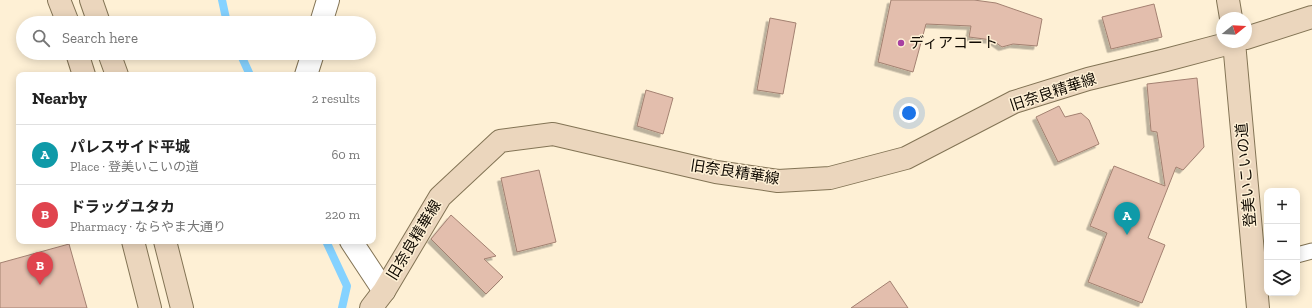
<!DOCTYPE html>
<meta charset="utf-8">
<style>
body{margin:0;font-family:"Zilla Slab","Noto Sans JP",serif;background:#f2f2f2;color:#222}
.controls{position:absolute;right:12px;bottom:12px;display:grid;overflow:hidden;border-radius:8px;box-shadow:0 2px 10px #0003}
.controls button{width:36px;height:36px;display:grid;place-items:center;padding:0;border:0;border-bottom:1px solid #e0e0e0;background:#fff;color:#222;font:20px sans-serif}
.compass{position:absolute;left:1216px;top:12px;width:36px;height:36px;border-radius:50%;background:#fff;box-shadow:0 2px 10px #0003;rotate:72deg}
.you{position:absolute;left:909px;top:113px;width:14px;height:14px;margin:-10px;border:3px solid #fff;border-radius:50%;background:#1a73e8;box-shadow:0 0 0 6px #1a73e833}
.badge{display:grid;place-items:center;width:26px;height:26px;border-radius:50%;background:#2563eb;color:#fff;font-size:13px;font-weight:700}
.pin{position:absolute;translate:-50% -33px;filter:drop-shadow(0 1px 2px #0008)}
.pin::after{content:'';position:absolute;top:21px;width:14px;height:12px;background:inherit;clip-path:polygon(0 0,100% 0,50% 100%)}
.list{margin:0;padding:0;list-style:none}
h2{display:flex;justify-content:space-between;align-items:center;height:52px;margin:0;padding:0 16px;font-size:17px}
h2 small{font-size:13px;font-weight:400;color:#767676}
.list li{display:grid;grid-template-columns:26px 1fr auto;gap:12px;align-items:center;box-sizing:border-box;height:60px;padding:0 16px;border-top:1px solid #e0e0e0}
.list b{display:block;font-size:15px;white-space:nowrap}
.list p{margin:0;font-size:13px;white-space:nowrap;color:#767676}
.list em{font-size:13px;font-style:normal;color:#767676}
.icon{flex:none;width:22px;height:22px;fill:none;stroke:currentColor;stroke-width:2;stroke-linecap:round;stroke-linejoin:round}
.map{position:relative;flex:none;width:1312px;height:308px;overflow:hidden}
.search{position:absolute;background:#fff;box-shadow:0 2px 10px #0003;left:16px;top:16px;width:360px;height:44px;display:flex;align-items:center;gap:10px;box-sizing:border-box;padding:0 14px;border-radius:22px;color:#767676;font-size:15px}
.panel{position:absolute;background:#fff;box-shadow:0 2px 10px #0003;left:16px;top:72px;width:360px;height:172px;border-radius:8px}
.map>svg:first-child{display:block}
</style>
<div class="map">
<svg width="1312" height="308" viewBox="0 0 1312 308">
<defs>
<filter id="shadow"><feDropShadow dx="-3.5" dy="3.5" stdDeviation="0" flood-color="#0004"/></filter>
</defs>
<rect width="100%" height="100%" fill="#fef0d5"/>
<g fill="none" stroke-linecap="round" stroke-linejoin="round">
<path stroke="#85d2ff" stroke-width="8" d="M 222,0 L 227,23
M 240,53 L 250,75
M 326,241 L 347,286 L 342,308"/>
</g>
<path fill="#e3bead" stroke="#a38171" filter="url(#shadow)" d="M 891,0 L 974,0 L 996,3 L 1042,19 L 1037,46 L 1013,44 L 1002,47 L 992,40 L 969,37 L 971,26 L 926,24 L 913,72 L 878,62 Z
M 1154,4 L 1162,37 L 1111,49 L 1102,17 Z
M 770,18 L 796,23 L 783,94 L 757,90 Z
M 1197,78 L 1204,147 L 1183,170 L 1176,167 L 1148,238 L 1165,245 L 1142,303 L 1088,282 L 1107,233 L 1090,226 L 1114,166 L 1165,186 L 1157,132 L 1151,131 L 1147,84 Z
M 646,90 L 673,98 L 663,134 L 637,126 Z
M 1059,106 L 1065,117 L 1081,113 L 1089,120 L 1099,144 L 1058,162 L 1036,117 Z
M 539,170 L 556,242 L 517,252 L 501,178 Z
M 451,215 L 496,256 L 484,259 L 503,277 L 486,294 L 431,239 Z
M 69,244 L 87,308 L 0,308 L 0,263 Z
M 890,281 L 908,308 L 851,308 Z"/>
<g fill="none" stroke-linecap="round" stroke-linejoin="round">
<g stroke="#837455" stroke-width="17">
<path id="lane" d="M 1297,255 L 1312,251"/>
</g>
<g stroke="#837455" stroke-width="24">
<path id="street" d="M 321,23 L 328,0
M 306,75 L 313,53
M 351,241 L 384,291"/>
</g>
<g stroke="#837455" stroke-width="24">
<path id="secondary" d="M 59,0 L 68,23
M 91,0 L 99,23
M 1228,0 L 1231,18
M 1246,38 L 1312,17
M 1234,42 L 1258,308
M 77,53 L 84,75
M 109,53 L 117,75
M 133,241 L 150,308
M 165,241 L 182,308
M 371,308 L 384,291 L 440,197 L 500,141 L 553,134 L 716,172 L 778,181 L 830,178 L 906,158 L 1014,102 L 1088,79 L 1166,60 L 1234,42"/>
</g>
<use href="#lane" stroke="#fff" stroke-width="15"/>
<use href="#street" stroke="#fff" stroke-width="22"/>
<use href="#secondary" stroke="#ebd6bd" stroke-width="22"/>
</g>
<circle fill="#a73fa2" stroke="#fef0d5" stroke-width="1.5" cx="901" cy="43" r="4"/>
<g text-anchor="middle" stroke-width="3" stroke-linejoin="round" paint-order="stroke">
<g font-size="15" fill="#100a02" stroke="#fef0d5" text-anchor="start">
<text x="909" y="48">ディアコート</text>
</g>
<g font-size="15" fill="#100a02" stroke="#fef0d5">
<text transform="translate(1053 92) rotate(-18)" y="5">旧奈良精華線</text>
<text transform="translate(735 172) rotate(9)" y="5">旧奈良精華線</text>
<text transform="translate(1246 175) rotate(-95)" y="5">登美いこいの道</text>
<text transform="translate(414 240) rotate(-59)" y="5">旧奈良精華線</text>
</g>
</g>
</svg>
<div class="controls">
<button>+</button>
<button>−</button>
<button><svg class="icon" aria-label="layers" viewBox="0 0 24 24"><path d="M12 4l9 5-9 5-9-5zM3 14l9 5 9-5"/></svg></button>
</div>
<svg class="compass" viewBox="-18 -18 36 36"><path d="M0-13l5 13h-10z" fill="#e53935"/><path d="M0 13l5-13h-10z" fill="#767676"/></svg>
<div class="you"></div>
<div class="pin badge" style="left:1127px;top:235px;background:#0f9aa8">A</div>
<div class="pin badge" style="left:40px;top:285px;background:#e0444e">B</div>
<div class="search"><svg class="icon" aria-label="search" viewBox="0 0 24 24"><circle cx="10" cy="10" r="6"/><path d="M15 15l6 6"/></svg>Search here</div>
<section class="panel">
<h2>Nearby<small>2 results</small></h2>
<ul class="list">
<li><span class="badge" style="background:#0f9aa8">A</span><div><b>パレスサイド平城</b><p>Place · 登美いこいの道</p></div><em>60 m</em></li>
<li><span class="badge" style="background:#e0444e">B</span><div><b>ドラッグユタカ</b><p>Pharmacy · ならやま大通り</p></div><em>220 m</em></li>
</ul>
</section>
</div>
